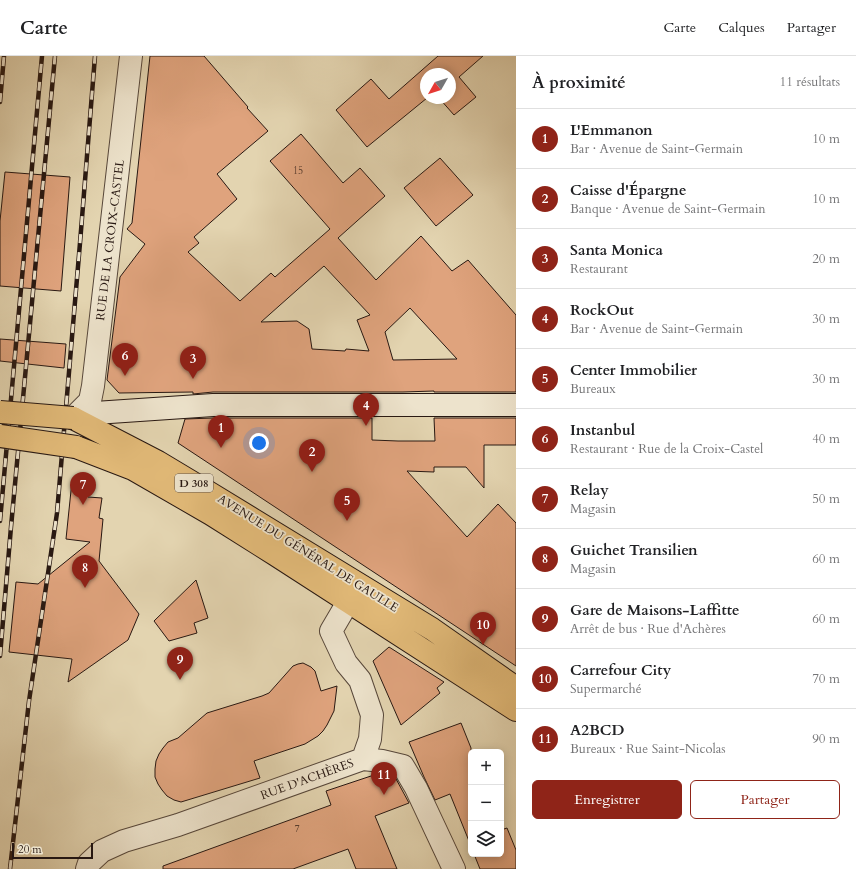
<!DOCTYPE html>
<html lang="fr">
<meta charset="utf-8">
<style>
body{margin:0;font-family:Cardo,serif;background:#f6f6f6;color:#202124}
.controls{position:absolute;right:12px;bottom:12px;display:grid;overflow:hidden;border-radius:6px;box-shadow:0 2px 10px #0003}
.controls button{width:36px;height:36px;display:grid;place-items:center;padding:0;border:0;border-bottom:1px solid #e0e0e0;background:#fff;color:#202124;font:20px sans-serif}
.compass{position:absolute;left:420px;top:12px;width:36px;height:36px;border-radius:50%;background:#fff;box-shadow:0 2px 10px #0003;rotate:231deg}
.scale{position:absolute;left:12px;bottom:10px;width:81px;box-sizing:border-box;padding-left:4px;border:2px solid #281812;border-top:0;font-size:11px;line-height:14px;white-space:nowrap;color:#281812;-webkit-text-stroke:3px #ede3cc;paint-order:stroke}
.you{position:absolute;left:259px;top:387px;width:14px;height:14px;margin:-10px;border:3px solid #fff;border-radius:50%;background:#1a73e8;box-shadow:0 0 0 6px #1a73e833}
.badge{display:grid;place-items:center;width:26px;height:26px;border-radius:50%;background:#8f2418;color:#fff;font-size:13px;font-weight:700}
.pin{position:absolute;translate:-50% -33px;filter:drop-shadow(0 1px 2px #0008)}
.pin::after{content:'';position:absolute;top:21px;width:14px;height:12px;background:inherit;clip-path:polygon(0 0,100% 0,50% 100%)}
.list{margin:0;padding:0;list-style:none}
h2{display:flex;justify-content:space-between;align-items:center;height:52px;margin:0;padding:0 16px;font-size:17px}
h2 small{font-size:13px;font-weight:400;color:#757577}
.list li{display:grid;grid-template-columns:26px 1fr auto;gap:12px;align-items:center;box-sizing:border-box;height:60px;padding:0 16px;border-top:1px solid #e0e0e0}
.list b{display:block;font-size:15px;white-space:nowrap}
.list p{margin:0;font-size:13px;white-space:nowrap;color:#757577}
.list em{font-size:13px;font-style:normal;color:#757577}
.actions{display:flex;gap:8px;padding:12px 16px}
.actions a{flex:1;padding:9px 0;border:1px solid #8f2418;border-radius:6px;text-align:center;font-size:14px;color:#8f2418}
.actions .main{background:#8f2418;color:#fff}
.icon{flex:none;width:22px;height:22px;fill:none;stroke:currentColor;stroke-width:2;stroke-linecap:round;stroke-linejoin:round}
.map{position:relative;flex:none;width:516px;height:813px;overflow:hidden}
header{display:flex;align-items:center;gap:24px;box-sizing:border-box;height:56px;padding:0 20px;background:#fff;border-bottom:1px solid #e0e0e0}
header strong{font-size:19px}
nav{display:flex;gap:22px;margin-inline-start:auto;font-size:14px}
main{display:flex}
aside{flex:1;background:#fff}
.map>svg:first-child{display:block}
</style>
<header>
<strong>Carte</strong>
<nav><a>Carte</a><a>Calques</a><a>Partager</a></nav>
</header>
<main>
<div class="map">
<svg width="516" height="813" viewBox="0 0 516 813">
<rect width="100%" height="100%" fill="#e3d4b0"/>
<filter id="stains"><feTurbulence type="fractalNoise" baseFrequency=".005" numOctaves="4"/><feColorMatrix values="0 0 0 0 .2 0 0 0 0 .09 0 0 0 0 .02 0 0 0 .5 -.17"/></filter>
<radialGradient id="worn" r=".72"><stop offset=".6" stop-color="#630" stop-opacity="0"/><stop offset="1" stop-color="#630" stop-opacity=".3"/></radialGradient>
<path fill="#dfa37d" stroke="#281812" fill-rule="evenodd" d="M 150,0 L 204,0 L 248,51 L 247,52 L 268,75 L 217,118 L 237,143 L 194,181 L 199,187 L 188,196 L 240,245 L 271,217 L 275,221 L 330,173 L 270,105 L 301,78 L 343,127 L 360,112 L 385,140 L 338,182 L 376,224 L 421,180 L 452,215 L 468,204 L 516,259 L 516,336 L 434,336 L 434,335 L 403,336 L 213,336 L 193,338 L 193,336 L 119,337 L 107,324 L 120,221 L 145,188 L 127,173 L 132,167 ZM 324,210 L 370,259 L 357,264 L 369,295 L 346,293 L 345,295 L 312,293 L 309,273 L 297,265 L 261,266 ZM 410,252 L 457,303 L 393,304 L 385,276 Z
M 438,0 L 483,0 L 459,21 L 476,41 L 454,59 L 439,42 L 450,42 L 450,18 L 426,18 L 426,42 L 427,42 L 367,91 L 336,54 L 371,23 L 389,43 Z
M 440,102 L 473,139 L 436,170 L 404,132 Z
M 5,116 L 70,121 L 61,235 L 0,230 L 0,165 Z
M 0,283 L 66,288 L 64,312 L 0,305 Z
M 213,362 L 372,362 L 372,384 L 398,385 L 435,385 L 434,362 L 516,362 L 516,389 L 484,389 L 484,432 L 466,411 L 434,411 L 434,416 L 407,415 L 467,481 L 498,448 L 516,467 L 516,610 L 178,387 L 185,363 Z
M 72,425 L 88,441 L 102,442 L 99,462 L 103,463 L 99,505 L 139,558 L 128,584 L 68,626 L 72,603 L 9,596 L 16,526 L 38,528 L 90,486 L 66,483 Z
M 196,524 L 208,562 L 194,567 L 197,577 L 169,585 L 154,565 Z
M 389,591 L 444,626 L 437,632 L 440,637 L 401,669 L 373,605 Z
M 303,607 L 311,611 L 315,615 L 321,635 L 337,630 L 334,655 L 327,669 L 323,675 L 318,680 L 305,688 L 254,705 L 260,722 L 181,746 L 174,744 L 167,740 L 162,734 L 158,728 L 155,721 L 155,713 L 156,705 L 159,698 L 163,692 L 168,686 L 178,682 L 207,657 L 262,640 L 269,637 L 293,610 L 298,608 Z
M 461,667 L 471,692 L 471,790 L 450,738 L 435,744 L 424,721 L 409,686 Z
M 374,719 L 390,720 L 395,721 L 409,747 L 375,760 L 397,813 L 356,813 L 348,793 L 293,813 L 163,813 L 163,810 L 331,749 L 326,735 Z
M 507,772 L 516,794 L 516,813 L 480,813 L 474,798 L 501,798 L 501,774 Z"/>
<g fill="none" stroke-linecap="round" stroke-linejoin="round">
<g stroke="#57473a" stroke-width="24">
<path id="street" d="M 73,362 L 90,345 L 93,330 L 131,0
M 363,703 L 370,683 L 372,659 L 360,624 L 346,607 L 331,575 L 348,546 L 362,541 L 365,543
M 87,813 L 89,807 L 102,795 L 124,785 L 178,769 L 363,703 L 382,705 L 403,710 L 416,732 L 454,813"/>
</g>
<g stroke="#281812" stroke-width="24">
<path id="secondary" d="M 73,362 L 95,357 L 213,349 L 516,349"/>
</g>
<g stroke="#281812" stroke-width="24">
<path id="primary" d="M 73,362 L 158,406 L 203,433 L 432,573 L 516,632
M 76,391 L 133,413 L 211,458 L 276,499 L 516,654"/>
</g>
<use href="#street" stroke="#ede3cc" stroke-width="22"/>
<use href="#secondary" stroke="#ede3cc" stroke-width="22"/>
<use href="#primary" stroke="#e2ba78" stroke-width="22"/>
<g stroke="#281812" stroke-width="4.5">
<path id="rail" d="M 0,46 L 4,0
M 0,465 L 42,0
M 0,600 L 11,471 L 55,0
M 10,813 L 29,645 L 57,457 L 80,187 L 95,0"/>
</g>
<use href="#rail" stroke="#ede3cc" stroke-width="3" stroke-dasharray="9" stroke-linecap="butt"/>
<g stroke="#281812" stroke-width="24" stroke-linecap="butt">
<path id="primary-bridge" d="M 0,356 L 73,362
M 0,380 L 76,391"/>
</g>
<use href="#primary-bridge" stroke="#e2ba78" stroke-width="22"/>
</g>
<g text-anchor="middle" stroke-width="3.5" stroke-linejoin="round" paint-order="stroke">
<g font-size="10" fill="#563b2d">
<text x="298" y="118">15</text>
<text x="297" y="776">7</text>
</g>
<rect fill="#ede3cc" stroke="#63554a" stroke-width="1" x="175" y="418" width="38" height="18" rx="3"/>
<g font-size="11" font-weight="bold" fill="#281812">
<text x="194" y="431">D 308</text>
</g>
<g font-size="12" fill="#281812" stroke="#ede3cc">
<text transform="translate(110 184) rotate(-83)" y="4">RUE DE LA CROIX-CASTEL</text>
<text transform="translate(308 497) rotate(32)" y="4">AVENUE DU GÉNÉRAL DE GAULLE</text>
<text transform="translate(307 723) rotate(-20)" y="4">RUE D'ACHÈRES</text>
</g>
</g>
<rect width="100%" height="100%" filter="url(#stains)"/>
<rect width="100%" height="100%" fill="url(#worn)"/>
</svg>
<div class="controls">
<button>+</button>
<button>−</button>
<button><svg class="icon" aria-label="layers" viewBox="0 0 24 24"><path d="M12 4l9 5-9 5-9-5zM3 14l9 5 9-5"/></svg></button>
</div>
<svg class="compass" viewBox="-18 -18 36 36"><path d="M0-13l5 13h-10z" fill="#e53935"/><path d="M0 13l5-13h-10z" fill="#757577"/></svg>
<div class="scale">20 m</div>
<div class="you"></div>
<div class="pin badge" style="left:221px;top:392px">1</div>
<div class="pin badge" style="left:312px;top:416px">2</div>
<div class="pin badge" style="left:193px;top:323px">3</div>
<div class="pin badge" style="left:366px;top:370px">4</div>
<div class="pin badge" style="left:347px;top:465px">5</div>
<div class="pin badge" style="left:125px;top:320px">6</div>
<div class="pin badge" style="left:83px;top:449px">7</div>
<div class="pin badge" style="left:85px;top:532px">8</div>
<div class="pin badge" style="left:180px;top:624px">9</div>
<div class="pin badge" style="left:483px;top:589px">10</div>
<div class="pin badge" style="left:384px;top:739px">11</div>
</div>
<aside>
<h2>À proximité<small>11 résultats</small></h2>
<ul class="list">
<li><span class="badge">1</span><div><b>L'Emmanon</b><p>Bar · Avenue de Saint-Germain</p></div><em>10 m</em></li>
<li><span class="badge">2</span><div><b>Caisse d'Épargne</b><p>Banque · Avenue de Saint-Germain</p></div><em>10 m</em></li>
<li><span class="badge">3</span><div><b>Santa Monica</b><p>Restaurant</p></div><em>20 m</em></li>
<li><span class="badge">4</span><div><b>RockOut</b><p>Bar · Avenue de Saint-Germain</p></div><em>30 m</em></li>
<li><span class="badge">5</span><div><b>Center Immobilier</b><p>Bureaux</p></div><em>30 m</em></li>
<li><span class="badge">6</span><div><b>Instanbul</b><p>Restaurant · Rue de la Croix-Castel</p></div><em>40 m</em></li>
<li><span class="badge">7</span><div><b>Relay</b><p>Magasin</p></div><em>50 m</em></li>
<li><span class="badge">8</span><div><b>Guichet Transilien</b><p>Magasin</p></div><em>60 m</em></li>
<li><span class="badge">9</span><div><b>Gare de Maisons-Laffitte</b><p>Arrêt de bus · Rue d'Achères</p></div><em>60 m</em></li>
<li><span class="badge">10</span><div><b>Carrefour City</b><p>Supermarché</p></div><em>70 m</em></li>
<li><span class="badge">11</span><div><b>A2BCD</b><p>Bureaux · Rue Saint-Nicolas</p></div><em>90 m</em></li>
</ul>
<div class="actions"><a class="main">Enregistrer</a><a>Partager</a></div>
</aside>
</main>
